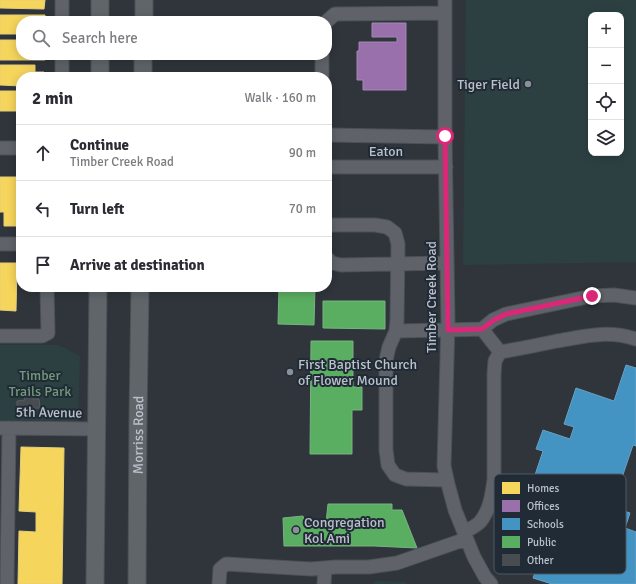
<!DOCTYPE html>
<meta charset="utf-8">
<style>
body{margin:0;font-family:Signika,sans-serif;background:#f7f7f7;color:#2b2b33}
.controls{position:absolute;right:12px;top:12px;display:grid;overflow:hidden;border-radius:8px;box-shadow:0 2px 10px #0003}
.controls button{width:36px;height:36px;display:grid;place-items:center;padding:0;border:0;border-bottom:1px solid #e1e1e2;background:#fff;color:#2b2b33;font:20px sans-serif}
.stop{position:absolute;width:12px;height:12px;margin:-9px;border:3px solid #db2777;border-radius:50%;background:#fff}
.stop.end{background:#db2777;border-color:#fff;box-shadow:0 1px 4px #0008}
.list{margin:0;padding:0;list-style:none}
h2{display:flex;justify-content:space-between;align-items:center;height:52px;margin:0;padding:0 16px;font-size:17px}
h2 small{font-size:13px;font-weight:400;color:#7c7c81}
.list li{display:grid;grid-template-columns:26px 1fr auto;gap:12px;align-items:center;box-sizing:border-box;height:56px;padding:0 16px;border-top:1px solid #e1e1e2}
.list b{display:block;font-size:15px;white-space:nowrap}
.list p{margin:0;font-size:13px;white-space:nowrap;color:#7c7c81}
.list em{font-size:13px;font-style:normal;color:#7c7c81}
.icon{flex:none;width:22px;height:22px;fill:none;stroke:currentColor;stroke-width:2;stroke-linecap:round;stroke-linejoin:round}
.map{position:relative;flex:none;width:636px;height:584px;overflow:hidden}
.search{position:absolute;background:#fff;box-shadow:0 2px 10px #0003;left:16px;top:16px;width:316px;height:44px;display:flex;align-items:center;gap:10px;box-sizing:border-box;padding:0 14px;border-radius:16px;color:#7c7c81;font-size:15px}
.panel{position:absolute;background:#fff;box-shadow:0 2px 10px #0003;left:16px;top:72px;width:316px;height:220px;border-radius:16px}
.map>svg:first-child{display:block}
</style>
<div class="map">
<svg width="636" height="584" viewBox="0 0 636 584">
<rect width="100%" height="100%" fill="#2f353b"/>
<path fill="#2c4042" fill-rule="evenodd" d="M 466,0 L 636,0 L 636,262 L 463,265 ZM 591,15 L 621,15 L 621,153 L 591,153 Z
M 0,345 L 58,345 L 80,356 L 78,422 L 0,420 Z
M 376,581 L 405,582 L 407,584 L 373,584 Z"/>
<path fill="#f6d55c" stroke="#e4cf7d" d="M 0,0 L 45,0 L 44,9 L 0,8 Z
M 0,15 L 45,15 L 45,21 L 21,21 L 21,34 L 0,34 Z
M 0,40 L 21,40 L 21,55 L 45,55 L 45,60 L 0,60 Z
M 0,65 L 35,65 L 35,72 L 44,72 L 44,77 L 21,77 L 21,86 L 0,85 Z
M 0,91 L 21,91 L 21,111 L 0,111 Z
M 0,177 L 20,177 L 19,226 L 4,226 L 4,212 L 0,212 Z
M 0,263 L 17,263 L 16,311 L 0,310 Z
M 21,447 L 64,448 L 62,584 L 18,584 L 19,531 L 36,532 L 36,512 L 19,511 Z"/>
<path fill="#9970ab" stroke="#a388b5" d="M 372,23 L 406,23 L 406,90 L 363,90 L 363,80 L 357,80 L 357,51 L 359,51 L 359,42 L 397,42 L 397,37 L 372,37 Z"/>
<path fill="#4393c3" stroke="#67a1c5" d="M 626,365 L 636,368 L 636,446 L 633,445 L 612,507 L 630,513 L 625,528 L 636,532 L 636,584 L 552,584 L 533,578 L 540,560 L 531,540 L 515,535 L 543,451 L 536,449 L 543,430 L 570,439 L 574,427 L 564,424 L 576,388 L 614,401 Z"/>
<path fill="#5aae61" stroke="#77b481" d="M 279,287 L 315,287 L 314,325 L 278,324 Z
M 323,301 L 385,301 L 385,329 L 323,328 Z
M 311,341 L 353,341 L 353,387 L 362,387 L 362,410 L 352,410 L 352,454 L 310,454 Z
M 328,504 L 392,504 L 392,510 L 402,510 L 417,548 L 374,546 L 284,546 L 283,518 L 303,516 L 305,523 L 326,523 Z"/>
<path fill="#474c51" stroke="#575c63" d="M 24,395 L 32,395 L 33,399 L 39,399 L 40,408 L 17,409 L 17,401 L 25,400 Z"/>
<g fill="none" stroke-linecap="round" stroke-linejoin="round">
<g stroke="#4c5156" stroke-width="15">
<path id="minor" d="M 62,0 L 62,21
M 445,0 L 445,137 L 448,322 L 444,466 L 448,484 L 455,510 L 474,557 L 485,577 L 491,584
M 327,21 L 335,14 L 445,13
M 62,55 L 62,77
M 322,77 L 322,55
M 327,135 L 445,137
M 0,148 L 21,148
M 327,167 L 446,167
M 327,225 L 375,225 L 387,227 L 395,233 L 398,244 L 397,320 L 396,331 L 389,347 L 386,360 L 386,450 L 388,465 L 395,475 L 406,479 L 447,480
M 0,244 L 21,244
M 327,258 L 332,263 L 341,265 L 447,263
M 482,329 L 493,320 L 506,314 L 592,296 L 614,295 L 636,298
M 396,331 L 448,330 L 482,329 L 500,352 C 519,349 538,345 557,341 C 586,336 607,330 636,339
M 0,336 L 42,336 L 48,333 L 47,287
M 0,428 L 97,429
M 464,533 C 469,529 476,526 480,522 C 490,510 492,494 494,480 L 494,374 L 495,361 L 500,352
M 7,584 L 9,428
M 219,584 L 220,569 L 226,564 L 311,569 L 336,567 L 369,567 L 397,563 L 466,539
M 324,584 L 325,568"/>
</g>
<g stroke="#4c5158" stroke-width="19">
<g id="major">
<path d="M 100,21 L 100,0"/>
<path d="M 144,21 L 144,0"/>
<path d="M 100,77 L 100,55"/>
<path d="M 143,77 L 143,55"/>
<path d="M 95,584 L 98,287"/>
<path id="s1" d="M 137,584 L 138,417 L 140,287"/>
</g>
</g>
<use href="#minor" stroke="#5f6369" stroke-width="13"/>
<use href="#major" stroke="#60656a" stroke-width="17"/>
</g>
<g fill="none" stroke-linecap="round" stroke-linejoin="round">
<path stroke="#db2777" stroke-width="5" d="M 445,136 L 448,330 L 482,329 L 494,320 L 506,314 L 592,296"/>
</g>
<g fill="#899099" stroke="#212b36" stroke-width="1.5">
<circle cx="528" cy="84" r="4"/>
<circle cx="290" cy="372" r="4"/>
<circle cx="296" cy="530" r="4"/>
</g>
<g text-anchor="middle" stroke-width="4" stroke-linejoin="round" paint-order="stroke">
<g font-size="14" fill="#bac1cb" stroke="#212b36" text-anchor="start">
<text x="520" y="89" text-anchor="end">Tiger Field</text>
<text x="298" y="369">First Baptist Church<tspan x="298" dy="16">of Flower Mound</tspan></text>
<text x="304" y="527">Congregation<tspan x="304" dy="16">Kol Ami</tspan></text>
</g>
<g font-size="14" fill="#bac1cb" stroke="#212b36">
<text x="386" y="156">Eaton</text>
<text transform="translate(431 297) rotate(-90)" y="5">Timber Creek Road</text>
<text transform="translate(49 412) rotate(1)" y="5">5th Avenue</text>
<text dy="5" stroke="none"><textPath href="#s1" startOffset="149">Morriss Road</textPath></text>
</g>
<g font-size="14" fill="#729a79" stroke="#212b36">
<text x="40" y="380">Timber<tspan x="40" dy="16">Trails Park</tspan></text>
</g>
</g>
<rect x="494" y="474" width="132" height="100" rx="6" fill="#212b36" stroke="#4f5863" stroke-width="1"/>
<rect x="502" y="482" width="18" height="12" fill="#f6d55c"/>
<rect x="502" y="500" width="18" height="12" fill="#9970ab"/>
<rect x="502" y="518" width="18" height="12" fill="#4393c3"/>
<rect x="502" y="536" width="18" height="12" fill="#5aae61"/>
<rect x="502" y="554" width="18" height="12" fill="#474c51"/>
<g font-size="11" fill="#bac1cb">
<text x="527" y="492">Homes</text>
<text x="527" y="510">Offices</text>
<text x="527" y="528">Schools</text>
<text x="527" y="546">Public</text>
<text x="527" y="564">Other</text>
</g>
</svg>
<div class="controls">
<button>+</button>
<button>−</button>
<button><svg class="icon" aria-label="locate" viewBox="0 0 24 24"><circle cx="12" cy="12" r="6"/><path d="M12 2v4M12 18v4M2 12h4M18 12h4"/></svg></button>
<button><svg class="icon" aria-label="layers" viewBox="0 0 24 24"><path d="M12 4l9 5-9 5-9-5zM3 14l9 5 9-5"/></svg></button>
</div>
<div class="stop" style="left:445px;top:136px"></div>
<div class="stop end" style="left:592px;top:296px"></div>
<div class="search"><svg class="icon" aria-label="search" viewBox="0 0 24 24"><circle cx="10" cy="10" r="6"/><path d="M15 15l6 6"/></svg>Search here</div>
<section class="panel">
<h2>2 min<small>Walk · 160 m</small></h2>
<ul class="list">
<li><svg class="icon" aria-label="ahead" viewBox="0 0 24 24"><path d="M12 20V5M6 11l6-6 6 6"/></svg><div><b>Continue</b><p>Timber Creek Road</p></div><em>90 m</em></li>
<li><svg class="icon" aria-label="left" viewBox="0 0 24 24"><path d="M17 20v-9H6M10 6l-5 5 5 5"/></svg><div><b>Turn left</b></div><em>70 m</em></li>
<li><svg class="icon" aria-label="arrive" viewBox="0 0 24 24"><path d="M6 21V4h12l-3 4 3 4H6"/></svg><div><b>Arrive at destination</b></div></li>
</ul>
</section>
</div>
